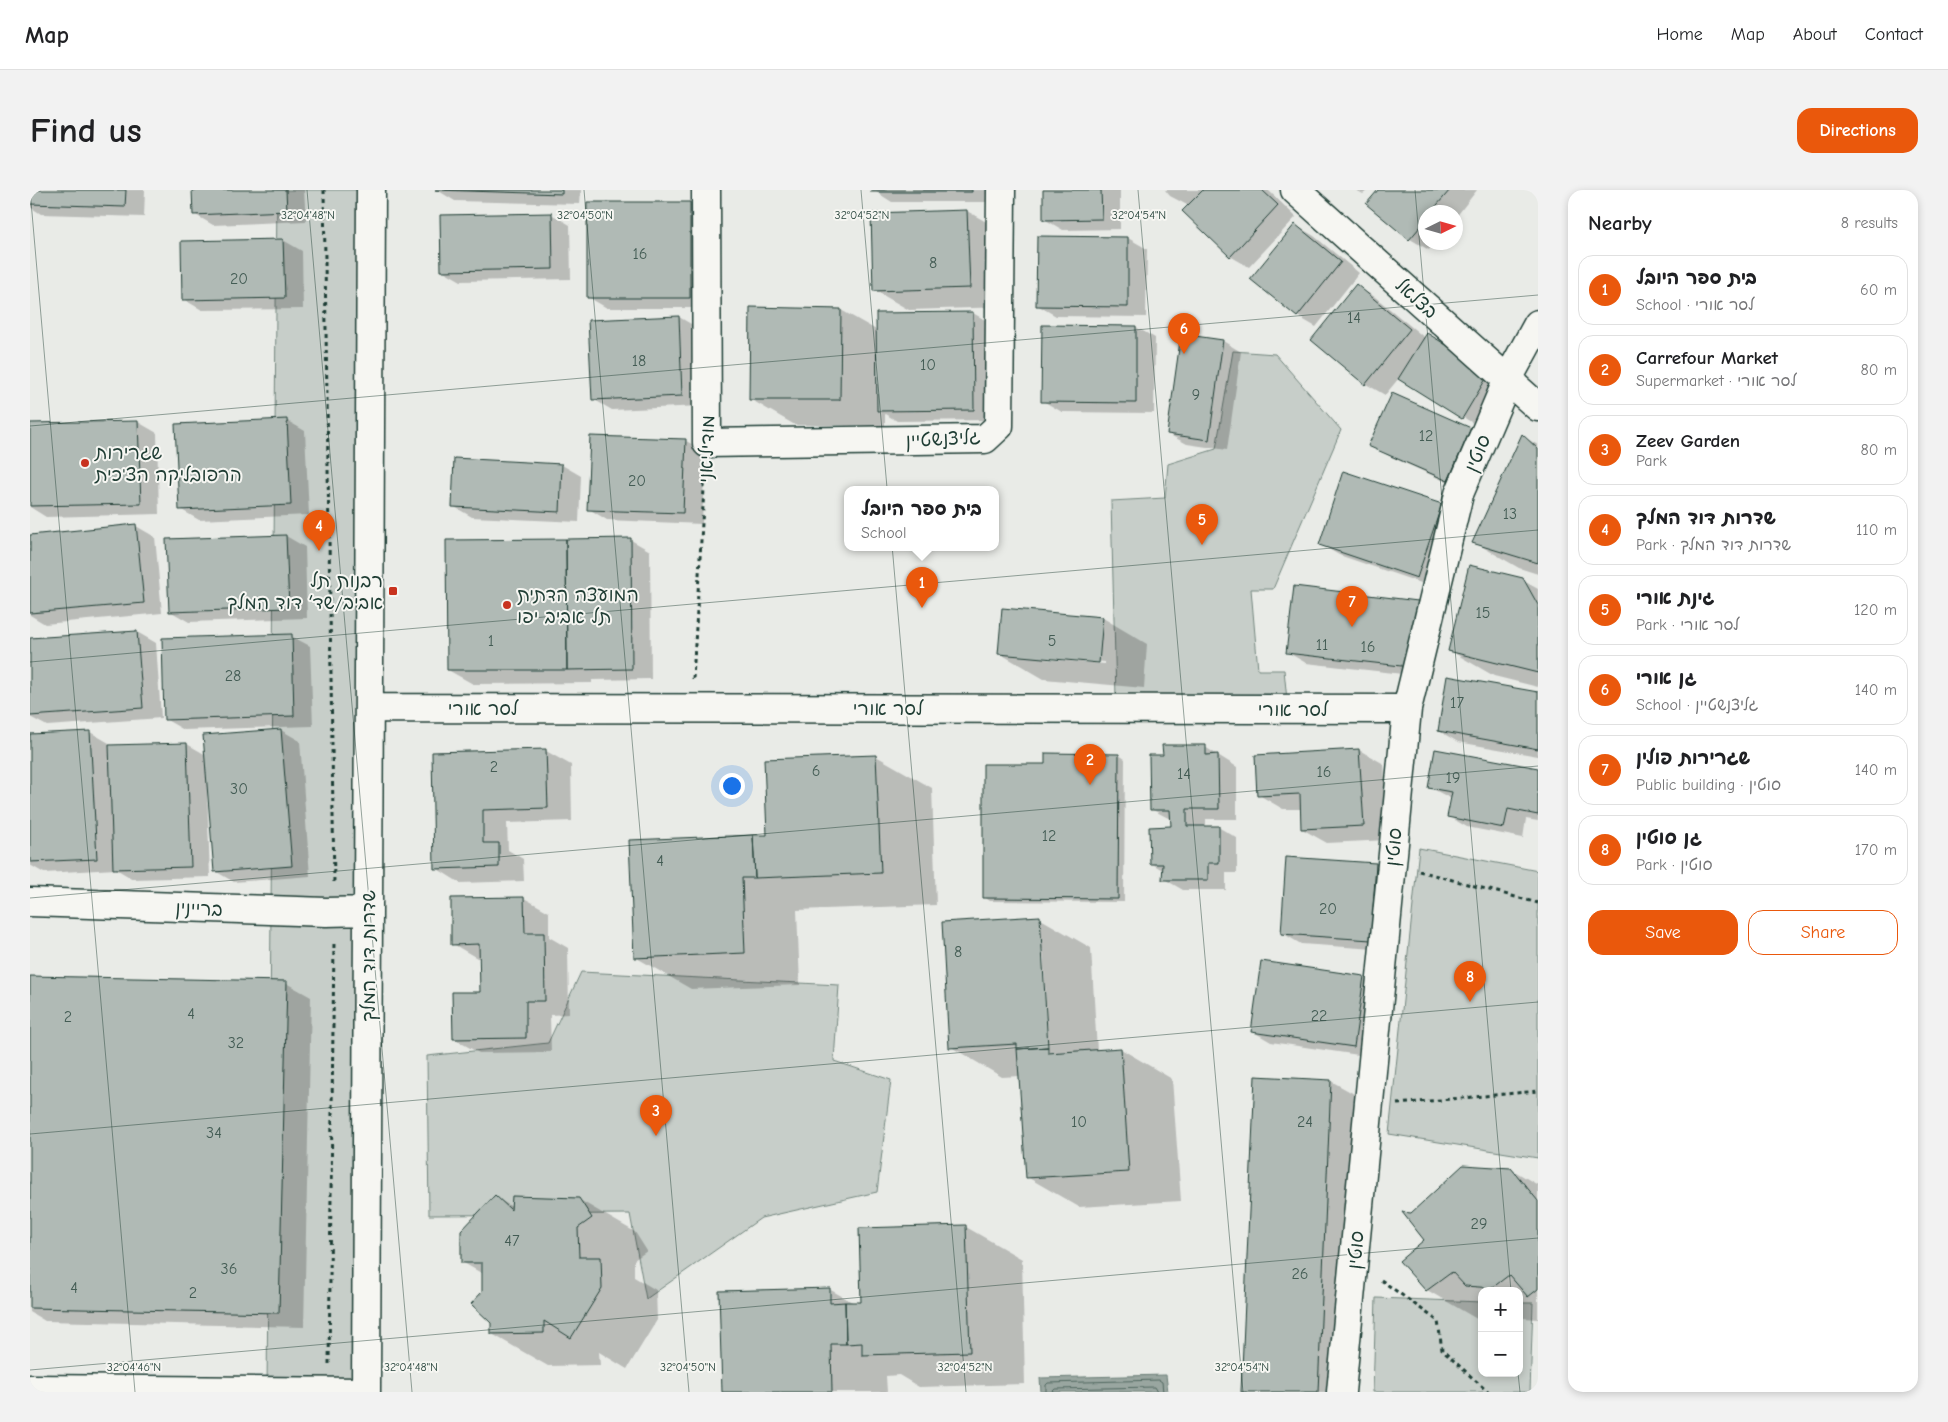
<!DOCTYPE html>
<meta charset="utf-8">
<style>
body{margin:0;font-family:"Comic Neue","Playpen Sans Hebrew",sans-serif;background:#f2f2f2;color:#202124}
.controls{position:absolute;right:15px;bottom:15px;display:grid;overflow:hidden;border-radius:10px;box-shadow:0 2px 8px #0003}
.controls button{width:45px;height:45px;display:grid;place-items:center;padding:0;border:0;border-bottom:1px solid #e0e0e0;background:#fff;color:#202124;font:25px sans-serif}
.compass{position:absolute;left:1388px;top:15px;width:45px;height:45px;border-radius:50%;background:#fff;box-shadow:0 2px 8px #0003;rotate:85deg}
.you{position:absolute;left:701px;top:595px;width:18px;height:18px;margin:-12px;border:4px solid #fff;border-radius:50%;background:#1a73e8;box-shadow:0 0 0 8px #1a73e833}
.badge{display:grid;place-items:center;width:32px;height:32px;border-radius:50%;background:#ea580c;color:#fff;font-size:16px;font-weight:700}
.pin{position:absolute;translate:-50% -41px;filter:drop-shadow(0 1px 2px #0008)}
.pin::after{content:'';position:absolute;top:26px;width:18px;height:15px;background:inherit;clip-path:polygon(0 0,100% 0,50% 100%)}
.popup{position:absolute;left:814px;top:296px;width:155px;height:65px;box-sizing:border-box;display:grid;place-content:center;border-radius:10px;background:#fff;filter:drop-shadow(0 1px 4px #0005);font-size:16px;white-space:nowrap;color:#757577}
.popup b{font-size:19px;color:#202124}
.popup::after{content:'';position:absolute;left:50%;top:100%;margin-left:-10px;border:10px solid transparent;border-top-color:#fff}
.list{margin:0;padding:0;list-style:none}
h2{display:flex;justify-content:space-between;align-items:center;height:65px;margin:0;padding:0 20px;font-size:21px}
h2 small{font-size:16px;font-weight:400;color:#757577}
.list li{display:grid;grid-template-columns:32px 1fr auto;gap:15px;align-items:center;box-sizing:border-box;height:70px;margin:0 10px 10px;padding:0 10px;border:1px solid #e0e0e0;border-radius:15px}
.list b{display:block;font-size:19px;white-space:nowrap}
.list p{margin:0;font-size:16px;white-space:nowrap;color:#757577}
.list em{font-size:16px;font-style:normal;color:#757577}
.actions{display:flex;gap:10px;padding:15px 20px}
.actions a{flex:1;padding:11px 0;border:1px solid #ea580c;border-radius:15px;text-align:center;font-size:18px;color:#ea580c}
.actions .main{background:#ea580c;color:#fff}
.map{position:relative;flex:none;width:1508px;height:1202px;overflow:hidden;border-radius:15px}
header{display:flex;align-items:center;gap:30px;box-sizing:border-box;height:70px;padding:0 25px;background:#fff;border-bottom:1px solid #e0e0e0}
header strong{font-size:24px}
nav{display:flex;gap:28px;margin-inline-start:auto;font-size:18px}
.intro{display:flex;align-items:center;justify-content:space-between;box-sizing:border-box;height:120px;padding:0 30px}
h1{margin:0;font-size:35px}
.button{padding:12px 22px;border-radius:15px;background:#ea580c;color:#fff;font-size:18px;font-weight:700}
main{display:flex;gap:30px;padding:0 30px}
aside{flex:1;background:#fff;border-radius:15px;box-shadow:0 2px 8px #0003}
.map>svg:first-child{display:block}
</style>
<header>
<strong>Map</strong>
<nav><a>Home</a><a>Map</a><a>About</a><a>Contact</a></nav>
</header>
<div class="intro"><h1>Find us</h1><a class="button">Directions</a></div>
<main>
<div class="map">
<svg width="1508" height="1202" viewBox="0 0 1508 1202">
<rect width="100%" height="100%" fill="#e9ebe7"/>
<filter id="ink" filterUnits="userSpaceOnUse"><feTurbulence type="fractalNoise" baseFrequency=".02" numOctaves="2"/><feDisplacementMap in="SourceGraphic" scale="10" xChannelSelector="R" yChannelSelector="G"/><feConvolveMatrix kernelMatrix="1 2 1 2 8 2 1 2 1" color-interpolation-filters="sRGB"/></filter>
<g filter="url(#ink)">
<path fill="#c7cec9" stroke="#73867e" d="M 247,0 L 329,0 L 335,1202 L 237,1202 Z
M 1203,161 L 1245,164 L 1311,240 L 1243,399 L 1221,399 L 1228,480 L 1254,480 L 1257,510 L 1086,508 L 1081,311 L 1135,308 L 1138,274 L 1186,259 Z
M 1389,658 L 1508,681 L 1508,968 L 1359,944 Z
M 551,782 L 809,795 L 804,871 L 861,890 L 847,1002 L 731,1028 L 616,1109 L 600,1024 L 399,1025 L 397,866 L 518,853 Z
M 1346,1108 L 1452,1112 L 1452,1183 L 1489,1183 L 1489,1113 L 1503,1113 L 1500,1202 L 1343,1202 Z"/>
<path fill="#99a6a0" stroke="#687c75" d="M 1136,1185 L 1138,1202 L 1011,1202 L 1010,1188 Z"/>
<path fill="#0003" fill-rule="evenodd" d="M 0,0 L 115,0 L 114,27 L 11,24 L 0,17 Z
M 163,0 L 274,0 L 276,31 L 183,35 L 164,24 Z
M 407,0 L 551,0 L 550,14 L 425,11 Z
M 843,0 L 961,0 L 961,12 L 862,12 Z
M 1014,0 L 1090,0 L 1090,39 L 1033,40 L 1014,29 Z
M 1135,0 L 1238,0 L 1266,27 L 1219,77 L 1200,66 L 1159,16 L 1140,6 Z
M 1326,0 L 1338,0 L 1333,4 Z
M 1349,0 L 1447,0 L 1426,27 L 1426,22 L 1396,22 L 1396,52 L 1404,52 L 1399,60 L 1380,49 Z
M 660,13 L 678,24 L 679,118 L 577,118 L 558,107 Z
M 937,21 L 972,41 L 974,117 L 879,120 L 844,100 Z
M 521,24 L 540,35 L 541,89 L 431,91 L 412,80 Z
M 1265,35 L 1284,46 L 1329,83 L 1286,137 L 1267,126 Z
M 1098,48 L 1117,59 L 1116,127 L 1026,126 L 1007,115 Z
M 253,50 L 272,61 L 273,119 L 172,120 L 153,109 L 152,52 Z
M 1326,96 L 1345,107 L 1395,148 L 1478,194 L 1451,238 L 1369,188 L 1355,205 L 1336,194 L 1282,150 Z
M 721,119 L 811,120 L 848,141 L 943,123 L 962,134 L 963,230 L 867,231 L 855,224 L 855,235 L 765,235 L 720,209 Z
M 649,127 L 668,138 L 671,216 L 582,220 L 563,209 L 559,131 Z
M 1106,137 L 1125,148 L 1124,223 L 1032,222 L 1013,211 Z
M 1193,151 L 1211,162 L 1197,260 L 1157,254 L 1138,244 Z
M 256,230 L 275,241 L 279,325 L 169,330 L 150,319 Z
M 108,232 L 127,243 L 129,324 L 16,327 L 0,317 L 0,235 Z
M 1440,239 L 1459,250 L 1437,301 L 1359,266 L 1340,255 Z
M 1492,246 L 1508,255 L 1508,384 L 1489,378 L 1444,352 Z
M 561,247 L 656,251 L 675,261 L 672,334 L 577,330 L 559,319 Z
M 532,275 L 551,286 L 549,332 L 442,327 L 423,316 Z
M 1314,282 L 1412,315 L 1430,326 L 1406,398 L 1309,365 L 1290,354 Z
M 106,336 L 125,347 L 132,423 L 15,434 L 0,425 L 0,346 Z
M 256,346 L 275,357 L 277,428 L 159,432 L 140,421 L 137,350 Z
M 601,350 L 620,361 L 621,489 L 562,490 L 562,493 L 443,494 L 418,480 Z
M 1492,390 L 1508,399 L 1508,497 L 1464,486 L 1419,460 Z
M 1387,412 L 1406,423 L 1399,487 L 1276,473 L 1257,462 Z
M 1073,428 L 1117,454 L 1114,498 L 1014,489 L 969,463 ZM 1014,466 L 1075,472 L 1075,474 L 1014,469 Z
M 107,442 L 126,453 L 131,528 L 17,536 L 0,527 L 0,449 Z
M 261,446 L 280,456 L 283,536 L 154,540 L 135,529 Z
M 1508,503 L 1508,566 L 1428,552 L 1409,541 Z
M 251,540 L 270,551 L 280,686 L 204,692 L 185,681 L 179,602 L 177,602 L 180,687 L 103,689 L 86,679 L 14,683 L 0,675 L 0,545 L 60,542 L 79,553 L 79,557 L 157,554 L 176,565 Z
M 1175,557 L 1207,577 L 1207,629 L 1176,629 L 1176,637 L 1188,637 L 1207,648 L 1207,683 L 1196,683 L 1196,700 L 1153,700 L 1134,689 L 1134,681 L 1121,673 L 1142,638 L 1142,630 L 1121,619 L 1134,566 Z
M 1329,560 L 1354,574 L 1358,650 L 1297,653 L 1272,639 L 1271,619 L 1253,619 L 1229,605 Z
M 516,561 L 541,575 L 542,631 L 477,633 L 478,660 L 493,669 L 494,691 L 430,693 L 406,678 L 403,564 Z
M 1089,565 L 1095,569 L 1094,712 L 960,711 L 954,707 L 1016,576 Z
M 846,566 L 902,598 L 906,715 L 767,720 L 770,795 L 661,799 L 605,767 L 739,646 L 735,570 Z
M 1508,579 L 1508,631 L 1496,629 L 1493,648 L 1437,637 L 1418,626 L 1422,609 L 1399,597 Z
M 1346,674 L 1365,685 L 1360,760 L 1271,754 L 1252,743 Z
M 494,708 L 519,722 L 519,747 L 538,758 L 539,824 L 520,825 L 521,862 L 449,863 L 424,849 L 452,803 L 451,768 L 447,768 L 423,754 L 422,709 Z
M 1009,728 L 1061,758 L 1067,861 L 1091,859 L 1142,889 L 1151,1011 L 1049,1017 L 997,987 L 990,886 L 972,887 L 921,857 ZM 1010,759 L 1013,759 L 1019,869 L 1017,869 Z
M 0,787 L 256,793 L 281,807 L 274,1137 L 15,1131 L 0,1122 Z
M 1333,787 L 1352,798 L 1342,867 L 1241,852 L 1222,841 Z
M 1226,888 L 1301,891 L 1326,905 L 1313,1202 L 1212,1202 Z
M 1481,979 L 1508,995 L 1508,1129 L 1493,1128 L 1489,1126 L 1489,1101 L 1452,1101 L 1452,1132 L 1397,1100 L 1370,1071 L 1396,1050 L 1381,1024 Z
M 465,1007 L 482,1017 L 548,1009 L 605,1042 L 617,1061 L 604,1070 L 604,1087 L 626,1100 L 627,1130 L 597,1179 L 569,1162 L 570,1175 L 518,1176 L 462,1144 L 462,1132 L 454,1103 L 453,1084 L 432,1072 Z
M 936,1037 L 992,1069 L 995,1194 L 889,1197 L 869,1185 L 856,1186 L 857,1202 L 693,1202 L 799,1099 L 824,1113 L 833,1113 L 831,1040 Z"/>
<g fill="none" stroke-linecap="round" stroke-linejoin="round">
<path stroke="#50675f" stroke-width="1" d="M 1016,1202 L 1016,1195 L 1018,1193 L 1129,1190 L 1132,1192 L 1133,1202
M 1022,1202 L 1025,1199 L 1124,1197 L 1127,1202"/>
</g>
<path fill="#b0bab5" stroke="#1f3d34" d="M 0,0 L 96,0 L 95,17 L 0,14 Z
M 162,0 L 256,0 L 257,21 L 163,25 Z
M 405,0 L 532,0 L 532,4 Z
M 841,0 L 942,0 L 942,2 L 841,2 Z
M 1013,0 L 1071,0 L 1072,29 L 1013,30 Z
M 1173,0 L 1232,0 L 1248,15 L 1200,67 L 1152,21 Z
M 1348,0 L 1420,0 L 1401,22 L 1396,22 L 1396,30 L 1379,50 L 1336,14 Z
M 557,12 L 660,12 L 660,108 L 557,108 Z
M 937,20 L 940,98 L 843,101 L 841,23 Z
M 522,23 L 523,79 L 411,81 L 410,25 Z
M 1265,34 L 1311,72 L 1267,127 L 1220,89 Z
M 1007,46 L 1098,47 L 1098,117 L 1006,116 Z
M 253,49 L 255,108 L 152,110 L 151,51 Z
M 1326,94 L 1380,139 L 1335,195 L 1281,150 Z
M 720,117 L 811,119 L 810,210 L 719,210 Z
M 943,122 L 944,220 L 847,221 L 846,123 Z
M 649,126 L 652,206 L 562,210 L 558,130 Z
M 1012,135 L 1106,136 L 1106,213 L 1011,212 Z
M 1397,143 L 1460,182 L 1432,229 L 1368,189 Z
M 1151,144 L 1193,150 L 1179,250 L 1137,244 Z
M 1362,203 L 1441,238 L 1418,291 L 1338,256 Z
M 257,229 L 261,315 L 149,320 L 145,234 Z
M 108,231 L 111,314 L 0,316 L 0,233 Z
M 1492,244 L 1508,259 L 1508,373 L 1442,353 Z
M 560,246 L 656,249 L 653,323 L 557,320 Z
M 424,268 L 532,274 L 530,322 L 422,317 Z
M 1313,281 L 1412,314 L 1387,388 L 1289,355 Z
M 106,334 L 114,413 L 0,423 L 0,345 Z
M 256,345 L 259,418 L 139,422 L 136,349 Z
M 601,348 L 602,479 L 537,480 L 536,349 Z
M 536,349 L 537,480 L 417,480 L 416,350 Z
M 1439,375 L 1493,388 L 1508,415 L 1508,483 L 1418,461 Z
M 1264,396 L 1388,411 L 1380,477 L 1256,463 Z
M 972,418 L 1073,427 L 1069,473 L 968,464 Z
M 107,441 L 113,518 L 0,526 L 0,448 Z
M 262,444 L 264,526 L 134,530 L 132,448 Z
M 1417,486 L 1508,502 L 1508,559 L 1408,541 Z
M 251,539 L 262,676 L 184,682 L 173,545 Z
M 60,541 L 67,669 L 0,672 L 0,544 Z
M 157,553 L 161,677 L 83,679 L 79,555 Z
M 1132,555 L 1176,555 L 1176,565 L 1188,564 L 1189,619 L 1157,619 L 1157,636 L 1189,636 L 1189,673 L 1178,673 L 1178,690 L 1132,690 L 1133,674 L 1120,674 L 1119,637 L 1141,636 L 1140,620 L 1120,620 L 1119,565 L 1133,565 Z
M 516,559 L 518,618 L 453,620 L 453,653 L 469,653 L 469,677 L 404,679 L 402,562 Z
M 1329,559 L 1334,636 L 1271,639 L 1270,604 L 1227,606 L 1225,565 Z
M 1405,559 L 1508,578 L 1508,625 L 1478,619 L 1474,638 L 1417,627 L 1422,602 L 1398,598 Z
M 1015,563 L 1089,564 L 1088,709 L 953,708 L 953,574 L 1015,574 Z
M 846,565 L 851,683 L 725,688 L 723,645 L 737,645 L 734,569 Z
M 723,645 L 725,688 L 712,688 L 715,763 L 604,768 L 599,650 Z
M 1256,667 L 1346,673 L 1341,750 L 1251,744 Z
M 494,707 L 495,743 L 514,743 L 515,811 L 496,811 L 496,848 L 423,849 L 422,802 L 450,802 L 449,754 L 421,755 L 421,708 Z
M 1010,726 L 1018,857 L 987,859 L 987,854 L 919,858 L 912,732 Z
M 1231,771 L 1334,786 L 1324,857 L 1221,842 Z
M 0,786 L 257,791 L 249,1123 L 0,1118 Z
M 1018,857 L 1018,863 L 1091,858 L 1099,982 L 996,988 L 987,859 Z
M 1225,886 L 1301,890 L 1288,1202 L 1211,1202 Z
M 1433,975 L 1481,978 L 1508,1011 L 1508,1099 L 1498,1107 L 1479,1085 L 1462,1098 L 1435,1096 L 1422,1082 L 1396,1101 L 1369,1071 L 1394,1050 L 1372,1022 L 1381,1023 Z
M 465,1005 L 481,1020 L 482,1006 L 549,1008 L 562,1028 L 548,1038 L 549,1067 L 571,1067 L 572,1098 L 541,1148 L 514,1131 L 514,1143 L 461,1144 L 461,1133 L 441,1114 L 452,1102 L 452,1073 L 431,1073 L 431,1041 Z
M 936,1035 L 940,1162 L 832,1165 L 832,1153 L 816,1154 L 815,1112 L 831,1112 L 829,1038 Z
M 800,1098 L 800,1113 L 815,1112 L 816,1154 L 801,1154 L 802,1202 L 692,1202 L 689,1101 Z"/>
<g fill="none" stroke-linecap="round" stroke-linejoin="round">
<g stroke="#1f3d34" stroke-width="31">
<path id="minor" d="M 676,0 L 677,253 L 955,249 L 969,236 L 971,0
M 1265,0 L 1508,217
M 339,518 L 1377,519
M 0,712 L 296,722 L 338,721
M 0,1199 L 336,1202
M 336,1202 L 341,0
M 1311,1202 L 1377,519 L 1429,304 L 1478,189 L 1508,134"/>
</g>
<path stroke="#1f3d34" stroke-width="3" stroke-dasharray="4 4" stroke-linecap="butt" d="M 294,0 L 304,694
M 663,489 L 675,281
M 1389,681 L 1508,713
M 1367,914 L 1508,901
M 1351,1090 L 1408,1131 L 1412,1160 L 1458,1202
M 299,1174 L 304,751"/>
<use href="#minor" stroke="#f6f6f2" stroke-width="28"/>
</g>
</g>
<path fill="none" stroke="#1f3d34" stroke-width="1" stroke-opacity="0.45" d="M 0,0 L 105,1202M 277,0 L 382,1202M 554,0 L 659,1202M 831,0 L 936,1202M 1108,0 L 1213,1202M 1385,0 L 1481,1101M 0,1 L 8,0M 0,236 L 1508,105M 0,472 L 1508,340M 0,708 L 1508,576M 0,944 L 1508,812M 0,1180 L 1508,1048M 1488,1183 L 1490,1202"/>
<g fill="#c8321e" stroke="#f6f6f2" stroke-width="2">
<circle cx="55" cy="273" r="5"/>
<rect x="358" y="396" width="10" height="10" rx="2.5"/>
<circle cx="477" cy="415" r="5"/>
</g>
<g text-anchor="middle" stroke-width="4" stroke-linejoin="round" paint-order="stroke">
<g font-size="16" fill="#435c54">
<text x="610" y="69">16</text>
<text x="903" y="78">8</text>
<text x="209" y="94">20</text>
<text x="1324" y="133">14</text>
<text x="609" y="176">18</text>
<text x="898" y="180">10</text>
<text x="1166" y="210">9</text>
<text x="1396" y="251">12</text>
<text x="607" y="296">20</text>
<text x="1480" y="329">13</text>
<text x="1453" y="428">15</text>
<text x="461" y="456">1</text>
<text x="1022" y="456">5</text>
<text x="1292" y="460">11</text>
<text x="1338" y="462">16</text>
<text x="203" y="491">28</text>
<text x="1427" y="518">17</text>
<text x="464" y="582">2</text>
<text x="786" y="586">6</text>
<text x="1294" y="587">16</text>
<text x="1154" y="589">14</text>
<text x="1423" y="593">19</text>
<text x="209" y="604">30</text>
<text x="1019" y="651">12</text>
<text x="630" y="676">4</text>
<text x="1298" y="724">20</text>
<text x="928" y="767">8</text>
<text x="161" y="829">4</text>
<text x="1289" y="831">22</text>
<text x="38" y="832">2</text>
<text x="206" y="858">32</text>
<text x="1049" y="937">10</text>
<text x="1275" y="937">24</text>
<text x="184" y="948">34</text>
<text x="1449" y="1039">29</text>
<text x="482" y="1056">47</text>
<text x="199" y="1084">36</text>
<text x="1270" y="1089">26</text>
<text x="44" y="1103">4</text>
<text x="163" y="1108">2</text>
</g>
<g font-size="19" fill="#1f3d34" stroke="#f6f6f2">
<text transform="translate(1387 108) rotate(42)" y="7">בצלאל</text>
<text transform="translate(913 248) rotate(-3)" y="7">גליצנשטיין</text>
<text transform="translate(676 259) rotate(-88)" y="7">מודיליאני</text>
<text transform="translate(1447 263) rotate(-67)" y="7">סוטין</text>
<text x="453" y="525">לסר אורי</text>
<text x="858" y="525">לסר אורי</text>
<text x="1263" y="526">לסר אורי</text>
<text transform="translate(1363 657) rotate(-85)" y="7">סוטין</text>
<text transform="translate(169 718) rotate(2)" y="7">בריינין</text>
<text transform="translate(338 766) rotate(-90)" y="7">שדרות דוד המלך</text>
<text transform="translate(1325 1060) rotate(-85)" y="7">סוטין</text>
</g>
<g font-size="19" fill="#1f3d34" stroke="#f6f6f2" text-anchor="start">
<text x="65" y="269">שגרירות<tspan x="65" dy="22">הרפובליקה הצ'כית</tspan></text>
<text x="353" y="397" text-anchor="end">רבנות תל<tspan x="353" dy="22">אביב/שד׳ דוד המלך</tspan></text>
<text x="487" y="411">המועצה הדתית<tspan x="487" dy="22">תל אביב יפו</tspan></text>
</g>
</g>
<g font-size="12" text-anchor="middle" fill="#1f3d34" stroke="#f6f6f2" stroke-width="4" stroke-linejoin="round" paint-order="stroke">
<text x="278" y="29">32°04'48"N</text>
<text x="555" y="29">32°04'50"N</text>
<text x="832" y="29">32°04'52"N</text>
<text x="1109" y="29">32°04'54"N</text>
<text x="104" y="1181">32°04'46"N</text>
<text x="381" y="1181">32°04'48"N</text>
<text x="658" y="1181">32°04'50"N</text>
<text x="935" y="1181">32°04'52"N</text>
<text x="1212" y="1181">32°04'54"N</text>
</g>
</svg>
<div class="controls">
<button>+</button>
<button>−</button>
</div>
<svg class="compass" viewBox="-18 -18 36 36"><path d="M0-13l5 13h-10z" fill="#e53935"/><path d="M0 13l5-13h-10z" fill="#757577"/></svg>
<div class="you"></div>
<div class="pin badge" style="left:892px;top:418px">1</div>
<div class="popup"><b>בית ספר היובל</b>School</div>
<div class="pin badge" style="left:1060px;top:595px">2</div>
<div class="pin badge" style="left:626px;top:946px">3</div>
<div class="pin badge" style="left:289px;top:361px">4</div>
<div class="pin badge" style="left:1172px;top:355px">5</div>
<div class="pin badge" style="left:1154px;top:164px">6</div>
<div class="pin badge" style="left:1322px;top:437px">7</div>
<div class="pin badge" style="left:1440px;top:812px">8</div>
</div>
<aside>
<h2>Nearby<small>8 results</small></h2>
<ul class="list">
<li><span class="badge">1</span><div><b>בית ספר היובל</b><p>School · לסר אורי</p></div><em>60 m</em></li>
<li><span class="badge">2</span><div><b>Carrefour Market</b><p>Supermarket · לסר אורי</p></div><em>80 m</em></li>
<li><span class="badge">3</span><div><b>Zeev Garden</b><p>Park</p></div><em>80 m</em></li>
<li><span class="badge">4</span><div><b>שדרות דוד המלך</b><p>Park · שדרות דוד המלך</p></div><em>110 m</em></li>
<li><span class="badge">5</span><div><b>גינת אורי</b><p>Park · לסר אורי</p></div><em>120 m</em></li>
<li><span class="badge">6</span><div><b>גן אורי</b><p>School · גליצנשטיין</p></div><em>140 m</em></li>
<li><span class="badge">7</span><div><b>שגרירות פולין</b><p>Public building · סוטין</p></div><em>140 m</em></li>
<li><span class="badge">8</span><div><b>גן סוטין</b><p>Park · סוטין</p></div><em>170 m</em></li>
</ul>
<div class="actions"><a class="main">Save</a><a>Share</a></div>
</aside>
</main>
